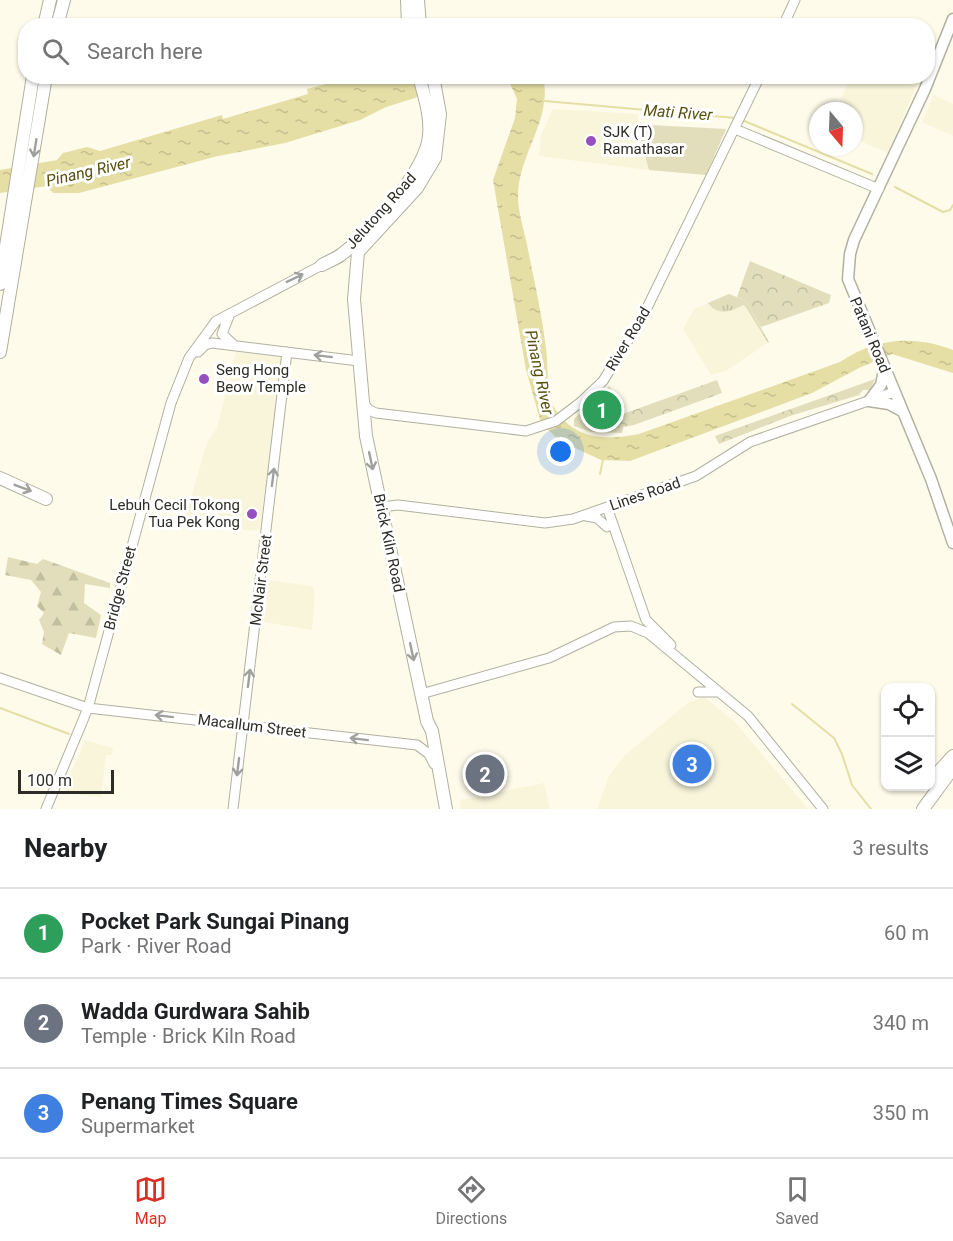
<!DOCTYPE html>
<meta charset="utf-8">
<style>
body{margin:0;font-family:Roboto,sans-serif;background:#f6f6f6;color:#202124}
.controls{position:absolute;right:18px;bottom:18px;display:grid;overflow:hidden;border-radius:12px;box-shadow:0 2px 4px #0004}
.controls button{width:54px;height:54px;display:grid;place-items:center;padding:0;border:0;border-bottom:2px solid #e0e0e0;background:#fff;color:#202124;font:30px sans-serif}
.compass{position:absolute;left:809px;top:102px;width:54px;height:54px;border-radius:50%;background:#fff;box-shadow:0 2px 4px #0004;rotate:161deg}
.scale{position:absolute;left:18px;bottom:15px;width:96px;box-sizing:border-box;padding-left:6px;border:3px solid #2d2c26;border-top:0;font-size:16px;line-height:21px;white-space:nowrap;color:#2d2c26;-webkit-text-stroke:4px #fff;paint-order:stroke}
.you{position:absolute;left:561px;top:452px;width:21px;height:21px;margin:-15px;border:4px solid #fff;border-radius:50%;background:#1a73e8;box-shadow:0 0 0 9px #1a73e833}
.badge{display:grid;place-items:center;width:39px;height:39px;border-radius:50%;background:#d93025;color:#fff;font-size:20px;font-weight:700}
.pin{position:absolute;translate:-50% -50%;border:3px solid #fff;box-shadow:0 2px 6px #0006}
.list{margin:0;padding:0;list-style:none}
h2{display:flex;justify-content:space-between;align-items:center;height:78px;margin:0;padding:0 24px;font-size:26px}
h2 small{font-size:20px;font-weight:400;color:#757577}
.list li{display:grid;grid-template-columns:39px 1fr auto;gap:18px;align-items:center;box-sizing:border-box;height:90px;padding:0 24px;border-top:2px solid #e0e0e0}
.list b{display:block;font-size:22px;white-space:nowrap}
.list p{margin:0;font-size:20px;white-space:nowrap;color:#757577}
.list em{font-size:20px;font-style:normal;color:#757577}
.icon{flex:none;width:33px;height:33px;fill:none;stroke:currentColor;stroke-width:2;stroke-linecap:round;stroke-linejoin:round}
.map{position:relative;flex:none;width:953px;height:809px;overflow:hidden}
.search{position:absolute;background:#fff;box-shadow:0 2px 4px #0004;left:18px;right:18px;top:18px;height:66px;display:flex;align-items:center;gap:15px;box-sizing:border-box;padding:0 21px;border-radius:24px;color:#757577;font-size:22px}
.sheet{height:348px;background:#fff}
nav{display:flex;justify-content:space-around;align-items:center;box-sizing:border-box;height:84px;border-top:2px solid #e0e0e0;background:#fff;font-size:16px;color:#757577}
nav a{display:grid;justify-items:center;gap:3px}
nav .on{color:#d93025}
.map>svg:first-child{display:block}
</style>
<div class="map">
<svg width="953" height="809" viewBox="0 0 953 809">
<defs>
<pattern id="grass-tufts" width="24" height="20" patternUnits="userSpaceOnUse" patternTransform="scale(1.5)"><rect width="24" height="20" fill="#e2debc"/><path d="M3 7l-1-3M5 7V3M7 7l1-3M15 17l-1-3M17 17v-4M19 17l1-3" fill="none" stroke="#c2bfa1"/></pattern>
<pattern id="forest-firs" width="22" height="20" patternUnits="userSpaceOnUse" patternTransform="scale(1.5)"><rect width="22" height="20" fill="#e2debc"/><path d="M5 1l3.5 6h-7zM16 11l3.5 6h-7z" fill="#c2bfa1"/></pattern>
<pattern id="park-crowns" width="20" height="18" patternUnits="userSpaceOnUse" patternTransform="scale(1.5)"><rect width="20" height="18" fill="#e2debc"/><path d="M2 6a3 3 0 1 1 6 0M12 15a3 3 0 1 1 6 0" fill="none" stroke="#c2bfa1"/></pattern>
<pattern id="water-ripples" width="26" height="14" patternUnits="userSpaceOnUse" patternTransform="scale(1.5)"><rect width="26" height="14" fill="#e5dea5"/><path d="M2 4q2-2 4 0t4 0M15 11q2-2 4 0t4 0" fill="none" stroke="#c5bf8e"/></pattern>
</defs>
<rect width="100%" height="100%" fill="#fefbea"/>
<path fill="#f8f5db" d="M 851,77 L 920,77 L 888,153 L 856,139 L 854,144 L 854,111 L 835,111 Z
M 934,95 L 953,104 L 953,136 L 922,122 Z
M 553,109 L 638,114 L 639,134 L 649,170 L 539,156 L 541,135 Z
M 729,294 L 746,301 L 769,342 L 726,371 L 711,375 L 683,329 L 694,309 Z
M 236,352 L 281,357 L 282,360 L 260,528 L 256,531 L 187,523 L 185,519 L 207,442 L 217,428 Z
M 268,580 L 312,586 L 315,593 L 312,630 L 264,622 Z
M 704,697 L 734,721 L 808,809 L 597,809 L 609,776 L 624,756 L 688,703 Z
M 85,740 L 113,748 L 112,755 L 106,755 L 101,797 L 68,793 L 65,787 Z
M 544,783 L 550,809 L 461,809 L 460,800 Z"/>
<path fill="url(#grass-tufts)" d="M 729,294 L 746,301 L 769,342 L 768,343 L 745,306 L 743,305 C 731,312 717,316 708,303 Z"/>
<path fill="url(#forest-firs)" d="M 8,557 L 37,564 L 43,559 L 110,583 L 110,588 L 85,584 L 84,603 L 101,615 L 96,638 L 69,633 L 61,655 L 42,644 L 44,632 L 39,620 L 44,613 L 37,606 L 41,592 L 31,580 L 5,575 Z"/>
<path fill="url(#park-crowns)" d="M 750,261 L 831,295 L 829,303 L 761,327 L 746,301 L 737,297 Z
M 875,379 L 870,390 L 863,390 L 859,395 L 790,416 L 719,444 L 715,436 Z
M 717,380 L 722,393 L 634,425 L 623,427 L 622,433 L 591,432 L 574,426 L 574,419 L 609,386 L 620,402 L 623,414 Z"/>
<path fill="#e2debc" d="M 650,125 L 726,129 L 706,175 L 649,170 L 639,134 Z"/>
<path fill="url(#water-ripples)" d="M 352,77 L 444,77 L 444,80 L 415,98 L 386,107 L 360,120 L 285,143 L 218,156 L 79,193 L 53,193 L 47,186 L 0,193 L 0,170 L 57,160 L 63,153 L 87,147 L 100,151 L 222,115 L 223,119 L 308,94 L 307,89 Z
M 507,77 L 543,77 C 553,119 518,154 518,196 C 518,213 524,229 527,245 C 534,280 542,314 546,349 C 549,368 545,396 557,412 C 578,441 608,440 639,434 L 840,362 C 876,338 913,335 953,350 L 953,373 L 892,354 L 859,368 L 812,393 L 630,461 L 601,460 L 560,441 L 541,423 L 526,370 L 493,180 L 515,118 L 517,99 Z"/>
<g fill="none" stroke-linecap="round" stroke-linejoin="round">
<path stroke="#e5dea5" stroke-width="2" d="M 545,101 L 736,118
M 742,120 L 872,174
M 895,187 L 943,212 L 950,210 L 953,205
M 600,474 L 603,460
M 792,704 L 834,738 L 842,754 L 852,785 L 871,809
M 0,708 L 69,734"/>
<g stroke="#b2b09f" stroke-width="11">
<path id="tertiary" d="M 783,26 L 795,0
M 735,129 L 879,189
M 229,316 L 222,334 L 234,345
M 198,352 L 205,345 L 212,343 L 359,361
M 363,402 L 369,410 L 376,413 L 526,431 L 556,421 L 581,402 L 603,381 L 643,316 L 760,76
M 381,507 L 398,505 L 545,523 L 573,519 L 696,476 L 750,442 L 894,392
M 607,507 L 646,620 L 671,645
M 586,516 L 597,518 L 607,527
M 0,678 L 88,708 L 417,745 L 429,754 L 434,764
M 698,692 L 717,692
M 421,694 L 549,658 L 614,627 L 631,626 L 648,633 L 748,716 L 823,809
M 46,809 L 88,708 L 171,403 L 189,358 L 216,321 L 322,265
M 233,809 L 287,352"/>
</g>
<g stroke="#b2b09f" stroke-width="13">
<path id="secondary" d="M 953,19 L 925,89 L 854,240 L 850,254 L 848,279 L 931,479 L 953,543
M 869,401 L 889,404 L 902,411
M 869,401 L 881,385 L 884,370"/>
</g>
<g stroke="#b2b09f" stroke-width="14">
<path id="primary" d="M 407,0 L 408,26
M 418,0 L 420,26
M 433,76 L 440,114 L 435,158 L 417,188 L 358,252 L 354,299 L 366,436 L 427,721 L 432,731 L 446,809
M 322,265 C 329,261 336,259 342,254 C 370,233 426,170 429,136 C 431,115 424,96 419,76
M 930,781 L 953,756
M 923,809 L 953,768"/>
</g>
<g stroke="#b2b09f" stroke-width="14">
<path id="trunk" d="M 44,26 L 50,0
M 57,26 L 64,0
M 0,284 L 33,76
M 0,352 L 46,76
M 0,478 L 46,499"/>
</g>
<use href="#tertiary" stroke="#fff" stroke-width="9"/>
<use href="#secondary" stroke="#fff" stroke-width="10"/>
<use href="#primary" stroke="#fff" stroke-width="12"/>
<use href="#trunk" stroke="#fff" stroke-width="12"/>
</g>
<defs><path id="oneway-shaft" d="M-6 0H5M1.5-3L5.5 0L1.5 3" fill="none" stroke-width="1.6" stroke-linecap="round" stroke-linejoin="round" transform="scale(1.5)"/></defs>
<g stroke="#a0a09d">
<use href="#oneway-shaft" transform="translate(35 148) rotate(99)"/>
<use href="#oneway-shaft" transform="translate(295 278) rotate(-26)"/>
<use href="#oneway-shaft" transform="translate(323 356) rotate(-173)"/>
<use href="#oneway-shaft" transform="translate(371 461) rotate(78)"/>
<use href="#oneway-shaft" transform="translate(273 477) rotate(-83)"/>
<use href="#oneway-shaft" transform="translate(23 488) rotate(21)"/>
<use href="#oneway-shaft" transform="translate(412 652) rotate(78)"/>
<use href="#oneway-shaft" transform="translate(249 678) rotate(-83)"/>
<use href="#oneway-shaft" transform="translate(164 716) rotate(-173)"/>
<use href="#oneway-shaft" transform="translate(359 739) rotate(-173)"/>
<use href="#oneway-shaft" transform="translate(238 767) rotate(97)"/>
</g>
<g fill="#964ec0" stroke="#fff" stroke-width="2">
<circle cx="591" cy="141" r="6"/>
<circle cx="204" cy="379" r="6"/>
<circle cx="252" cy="514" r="6"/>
</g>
<g text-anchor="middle" stroke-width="6" stroke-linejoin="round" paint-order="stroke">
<g font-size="15" fill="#2d2c26" stroke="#fff" text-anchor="start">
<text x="603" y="137">SJK (T)<tspan x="603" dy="17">Ramathasar</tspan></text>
<text x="216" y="375">Seng Hong<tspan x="216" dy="17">Beow Temple</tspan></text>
<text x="240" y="510" text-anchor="end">Lebuh Cecil Tokong<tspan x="240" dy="17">Tua Pek Kong</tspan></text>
</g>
<g font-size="15" fill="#2d2c26" stroke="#fff">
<text transform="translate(381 211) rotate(-48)" y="5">Jelutong Road</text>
<text transform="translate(870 335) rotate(67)" y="5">Patani Road</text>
<text transform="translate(628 339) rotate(-59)" y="5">River Road</text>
<text transform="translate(645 494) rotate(-19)" y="5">Lines Road</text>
<text transform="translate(389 543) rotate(78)" y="5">Brick Kiln Road</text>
<text transform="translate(261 580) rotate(-83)" y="5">McNair Street</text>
<text transform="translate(120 588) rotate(-75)" y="5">Bridge Street</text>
<text transform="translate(252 726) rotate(7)" y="5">Macallum Street</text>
</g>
<g font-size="16" font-style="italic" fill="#59500d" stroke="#fff">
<text transform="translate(678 112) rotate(4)" y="6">Mati River</text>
<text transform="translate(88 171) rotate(-13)" y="6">Pinang River</text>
<text transform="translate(540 372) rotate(78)" y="6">Pinang River</text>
</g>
</g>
</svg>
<div class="controls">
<button><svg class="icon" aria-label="locate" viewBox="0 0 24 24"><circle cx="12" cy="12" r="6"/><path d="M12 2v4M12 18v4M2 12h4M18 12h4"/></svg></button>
<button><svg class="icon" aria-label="layers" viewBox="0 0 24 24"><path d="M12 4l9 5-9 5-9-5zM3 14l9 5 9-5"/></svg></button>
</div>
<svg class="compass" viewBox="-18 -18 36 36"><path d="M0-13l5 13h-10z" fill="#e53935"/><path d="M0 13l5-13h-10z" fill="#757577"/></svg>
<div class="scale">100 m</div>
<div class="you"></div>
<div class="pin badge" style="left:602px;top:410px;background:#2e9e5b">1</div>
<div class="pin badge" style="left:485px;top:774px;background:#6b7280">2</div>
<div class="pin badge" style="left:692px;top:764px;background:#3f7fe0">3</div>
<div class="search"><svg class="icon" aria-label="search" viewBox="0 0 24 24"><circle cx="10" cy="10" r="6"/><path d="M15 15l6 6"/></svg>Search here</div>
</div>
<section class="sheet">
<h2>Nearby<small>3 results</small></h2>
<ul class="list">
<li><span class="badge" style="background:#2e9e5b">1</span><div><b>Pocket Park Sungai Pinang</b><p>Park · River Road</p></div><em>60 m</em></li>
<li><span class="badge" style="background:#6b7280">2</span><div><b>Wadda Gurdwara Sahib</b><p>Temple · Brick Kiln Road</p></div><em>340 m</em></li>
<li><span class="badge" style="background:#3f7fe0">3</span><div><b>Penang Times Square</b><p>Supermarket</p></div><em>350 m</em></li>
</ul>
</section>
<nav>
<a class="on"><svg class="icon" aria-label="map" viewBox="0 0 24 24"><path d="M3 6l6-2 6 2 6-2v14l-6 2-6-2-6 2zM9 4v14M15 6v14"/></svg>Map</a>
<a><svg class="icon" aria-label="directions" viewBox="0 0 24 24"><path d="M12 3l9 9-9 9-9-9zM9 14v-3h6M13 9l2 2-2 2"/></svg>Directions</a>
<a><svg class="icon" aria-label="saved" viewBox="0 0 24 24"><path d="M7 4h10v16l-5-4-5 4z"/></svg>Saved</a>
</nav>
